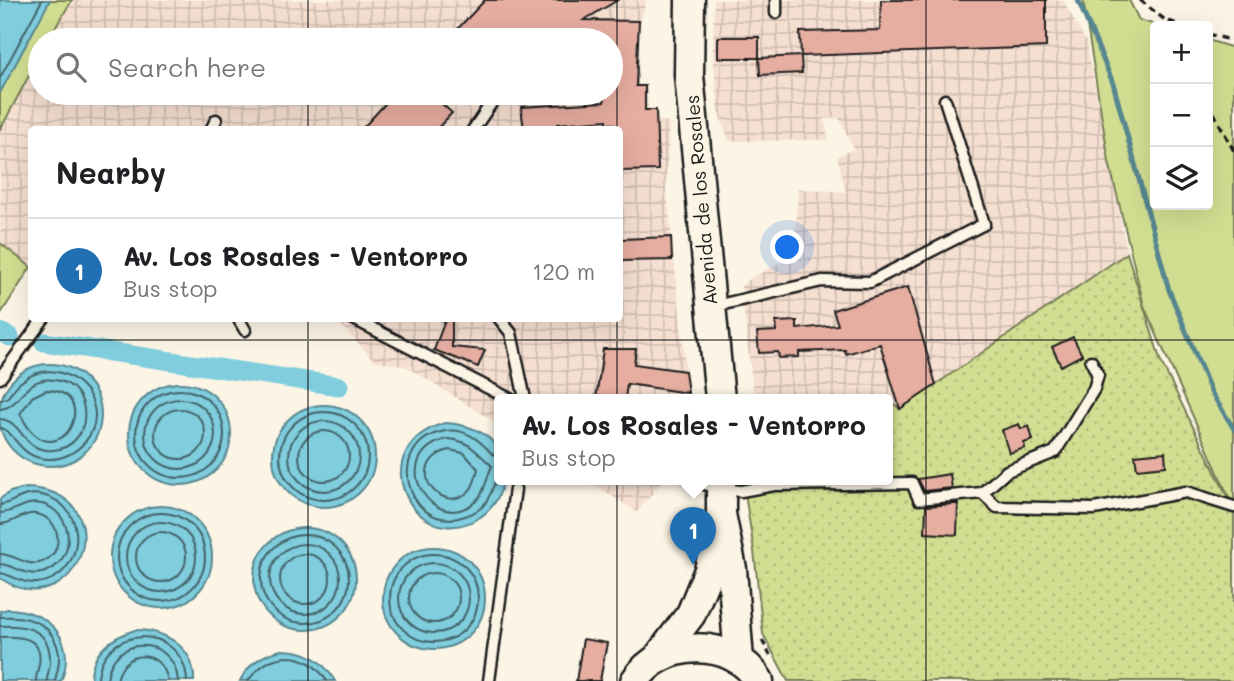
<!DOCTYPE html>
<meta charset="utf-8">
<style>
body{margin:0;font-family:Mali,sans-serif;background:#f2f2f2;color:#202124}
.controls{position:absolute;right:21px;top:21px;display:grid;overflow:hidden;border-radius:7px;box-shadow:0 7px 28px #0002}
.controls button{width:63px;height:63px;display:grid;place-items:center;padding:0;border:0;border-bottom:2px solid #e0e0e0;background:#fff;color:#202124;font:35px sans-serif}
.you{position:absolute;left:788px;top:248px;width:24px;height:24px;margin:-18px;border:5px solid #fff;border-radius:50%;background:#1a73e8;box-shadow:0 0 0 10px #1a73e833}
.badge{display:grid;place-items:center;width:46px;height:46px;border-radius:50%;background:#1f6fb2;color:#fff;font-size:23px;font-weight:700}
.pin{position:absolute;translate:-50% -58px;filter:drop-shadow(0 2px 4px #0008)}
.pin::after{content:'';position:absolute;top:37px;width:24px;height:21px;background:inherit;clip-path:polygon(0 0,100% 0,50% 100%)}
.popup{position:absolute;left:494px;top:394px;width:399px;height:91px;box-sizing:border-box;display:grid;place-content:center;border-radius:7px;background:#fff;filter:drop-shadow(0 2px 5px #0005);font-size:23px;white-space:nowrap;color:#757577}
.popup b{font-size:26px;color:#202124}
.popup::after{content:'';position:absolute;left:50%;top:100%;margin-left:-14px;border:14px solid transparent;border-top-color:#fff}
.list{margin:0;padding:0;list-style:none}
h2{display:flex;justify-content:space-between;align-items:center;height:91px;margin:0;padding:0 28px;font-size:30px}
h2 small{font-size:23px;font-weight:400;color:#757577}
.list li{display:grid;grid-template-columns:46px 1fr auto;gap:21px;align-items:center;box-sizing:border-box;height:105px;padding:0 28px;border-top:2px solid #e0e0e0}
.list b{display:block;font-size:26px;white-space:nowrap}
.list p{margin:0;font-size:23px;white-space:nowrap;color:#757577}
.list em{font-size:23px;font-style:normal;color:#757577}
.icon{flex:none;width:38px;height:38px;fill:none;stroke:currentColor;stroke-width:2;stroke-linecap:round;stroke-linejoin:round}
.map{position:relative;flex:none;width:1234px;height:681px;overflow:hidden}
.search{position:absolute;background:#fff;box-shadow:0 7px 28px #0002;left:28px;top:28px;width:595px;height:77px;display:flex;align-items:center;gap:18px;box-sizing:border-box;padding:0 24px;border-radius:38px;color:#757577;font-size:26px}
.panel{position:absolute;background:#fff;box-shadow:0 7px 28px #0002;left:28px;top:126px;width:595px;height:196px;border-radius:7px}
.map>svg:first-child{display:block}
</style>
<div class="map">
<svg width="1234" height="681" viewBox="0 0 1234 681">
<defs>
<pattern id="industrial-grid" width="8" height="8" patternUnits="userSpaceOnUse" patternTransform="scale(1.75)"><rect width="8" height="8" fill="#f5dfd1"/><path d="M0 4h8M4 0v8" fill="none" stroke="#d1bfb3"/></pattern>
<pattern id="grass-dots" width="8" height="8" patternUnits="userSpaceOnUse" patternTransform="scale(1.75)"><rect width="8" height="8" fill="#d1de91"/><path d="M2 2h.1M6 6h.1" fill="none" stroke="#b3be7c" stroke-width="1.8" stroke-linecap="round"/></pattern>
</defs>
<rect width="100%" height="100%" fill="#fcf5e5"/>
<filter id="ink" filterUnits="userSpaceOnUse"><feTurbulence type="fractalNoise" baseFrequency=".0143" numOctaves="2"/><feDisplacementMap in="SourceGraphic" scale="14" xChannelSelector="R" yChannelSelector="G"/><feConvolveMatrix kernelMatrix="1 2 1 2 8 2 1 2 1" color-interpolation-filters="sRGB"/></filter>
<g filter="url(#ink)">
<path fill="url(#industrial-grid)" d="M 72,0 L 646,0 L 639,29 L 638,84 L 647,85 L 648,109 L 656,110 L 658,121 L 669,122 L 666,185 L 689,399 L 499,399 L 499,425 L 407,367 L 374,360 L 335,319 L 620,318 L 620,130 L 32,130 L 31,267 L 0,243 L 0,130 L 40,55 L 40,93 L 611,93 L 611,40 L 48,40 Z
M 714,0 L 1063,0 L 1087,44 L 1127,253 L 900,411 L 893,403 L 887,403 L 887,399 L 754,399 L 741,286 L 750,279 L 794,255 L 798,189 L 846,192 L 837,156 L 854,149 L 839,118 L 824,119 L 829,140 L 729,141 L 719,113 L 713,56 Z
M 585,479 L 664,479 L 637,512 Z"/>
<path fill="url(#grass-dots)" stroke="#767d56" stroke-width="2" d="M 1127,253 L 1161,362 L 1234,510 L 1234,681 L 788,681 L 763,634 L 754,551 L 746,500 L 746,479 L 887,479 L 887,403 L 893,403 L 900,409 Z"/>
<path fill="#d1de91" stroke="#767d56" stroke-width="2" d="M 0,0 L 72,0 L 48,40 L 40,40 L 40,55 L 0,130 Z
M 1083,0 L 1129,0 L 1139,20 L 1160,26 L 1155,26 L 1155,205 L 1208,205 L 1208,40 L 1234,48 L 1234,509 L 1144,306 L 1109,162 Z
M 0,243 L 31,267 L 0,315 Z"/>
<path fill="#7fcddd" stroke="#578690" stroke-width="2" d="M 0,0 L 50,0 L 0,93 Z
M-1 415a51 51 0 1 1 102 0a51 51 0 1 1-102 0Z
M129 434a51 51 0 1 1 102 0a51 51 0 1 1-102 0Z
M273 456a51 51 0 1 1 102 0a51 51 0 1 1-102 0Z
M 445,423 C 465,424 495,432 499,456 C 500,464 499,472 499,479 L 503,479 C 502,496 491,511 477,519 C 412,555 361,447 445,423 Z
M 26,488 C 128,490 79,632 0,578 L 0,499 L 10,492 Z
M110 557a51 51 0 1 1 102 0a51 51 0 1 1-102 0Z
M254 579a51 51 0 1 1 102 0a51 51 0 1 1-102 0Z
M383 598a51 51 0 1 1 102 0a51 51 0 1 1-102 0Z
M 8,609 C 48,610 78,640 61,681 L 0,681 L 0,611 Z
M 135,630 C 165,630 195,647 194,681 L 91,681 C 89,653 112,637 135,630 Z
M 281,650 C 306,650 322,659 335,681 L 240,681 C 249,663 262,655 281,650 Z"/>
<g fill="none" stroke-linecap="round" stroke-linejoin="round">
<path stroke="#446369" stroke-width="2" d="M 0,78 L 42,0
M136 434a44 44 0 1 1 88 0a44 44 0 1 1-88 0Z
M 46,390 C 99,390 67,465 33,433 C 27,428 24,420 20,414 L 32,397 Z
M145 434a35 35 0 1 1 70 0a35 35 0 1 1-70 0Z
M 0,400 L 7,398 C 12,393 15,386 21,382 C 62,348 118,402 85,442 C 76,452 66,458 52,459 C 18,461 15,429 0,428
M 0,409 C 23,407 23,375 55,380 C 95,385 94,447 53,450 C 22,453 23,420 0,419
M155 434a25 25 0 1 1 50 0a25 25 0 1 1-50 0Z
M280 456a44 44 0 1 1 88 0a44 44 0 1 1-88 0Z
M289 456a35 35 0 1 1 70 0a35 35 0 1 1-70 0Z
M299 456a25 25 0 1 1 50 0a25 25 0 1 1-50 0Z
M 447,439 C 470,440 477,453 492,466 C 486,478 486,491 476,501 C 434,539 383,456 447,439 Z
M 449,450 L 464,453 L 478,469 C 474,486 471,496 452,499 C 421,495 417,458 449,450 Z
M 499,456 L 492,454 C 479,439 463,426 441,432 C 386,445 405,528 458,518 C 467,516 475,513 482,507 C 492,497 492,485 499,474
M 0,505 C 15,503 23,491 42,495 C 91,505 86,578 37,583 C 22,584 13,575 0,573
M117 557a44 44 0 1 1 88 0a44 44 0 1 1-88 0Z
M 0,513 C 15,513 25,500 42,504 C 76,513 77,564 42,573 C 25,577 15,565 0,564
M126 557a35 35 0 1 1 70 0a35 35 0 1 1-70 0Z
M 0,524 C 13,524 23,512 36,514 C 61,518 66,553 42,562 C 27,568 15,554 0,554
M136 557a25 25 0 1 1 50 0a25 25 0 1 1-50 0Z
M261 579a44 44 0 1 1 88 0a44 44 0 1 1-88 0Z
M270 579a35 35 0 1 1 70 0a35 35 0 1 1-70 0Z
M390 598a44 44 0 1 1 88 0a44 44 0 1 1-88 0Z
M280 579a25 25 0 1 1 50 0a25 25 0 1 1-50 0Z
M399 598a35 35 0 1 1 70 0a35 35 0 1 1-70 0Z
M409 598a25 25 0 1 1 50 0a25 25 0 1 1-50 0Z
M 0,617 C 28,615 54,622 59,654 C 60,663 57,672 55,681
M 0,626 C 24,625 49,628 50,658 C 51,666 47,673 47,681
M 0,637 C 18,636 44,636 39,664 C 38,670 36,675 36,681
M 98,681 C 99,623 184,622 187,681
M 107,681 C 110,634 174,634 178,681
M 117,681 C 123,648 162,648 168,681
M 248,681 C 270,650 305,648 327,681"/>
<path stroke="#578690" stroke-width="5" d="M 1078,0 L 1113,83 L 1169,290 L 1211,392 L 1234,429"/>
<path stroke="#7fcddd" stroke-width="19" d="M 0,332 L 10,337
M 44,342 L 339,386"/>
</g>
<path fill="#e6ada1" stroke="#1c1c1c" stroke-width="2" d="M 485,0 L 618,0 L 584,20 L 639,21 L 636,86 L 645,86 L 645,110 L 656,110 L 658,170 L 620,171 L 620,130 L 615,130 L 614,124 L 607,124 L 607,120 L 558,124 L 558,129 L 524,130 L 521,107 L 604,102 L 606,93 L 611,93 L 611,40 L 447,40 Z
M 881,0 L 1046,0 L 1046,47 L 801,56 L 800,32 L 880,30 Z
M 718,37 L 759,37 L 759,58 L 718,58 Z
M 801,56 L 802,73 L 760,75 L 759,58 Z
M 395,93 L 430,93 L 452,113 L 436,130 L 361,130 Z
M 671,237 L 672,260 L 620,261 L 620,239 Z
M 908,287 L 936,385 L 900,409 L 880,344 L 846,354 L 845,350 L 799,352 L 799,357 L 779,358 L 778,352 L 759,353 L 757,332 L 776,331 L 776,322 L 797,321 L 797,329 L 838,325 L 833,310 Z
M 446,318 L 452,318 L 452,347 L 485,350 L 478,367 L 434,350 Z
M 1073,337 L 1082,355 L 1061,366 L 1052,347 Z
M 603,349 L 636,349 L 634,364 L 685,371 L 688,393 L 627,384 L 625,399 L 596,399 Z
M 1019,424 L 1021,429 L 1029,426 L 1033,440 L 1024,443 L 1025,448 L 1009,453 L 1002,430 Z
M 1165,452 L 1166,466 L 1137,469 L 1135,455 Z
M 950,474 L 952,488 L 924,491 L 918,479 Z
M 954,504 L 958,504 L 957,535 L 925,533 L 926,506 Z
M 583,639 L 607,643 L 600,681 L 576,681 Z"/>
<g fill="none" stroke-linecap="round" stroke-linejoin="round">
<g stroke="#1c1c1c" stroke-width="15">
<path id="lane" d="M 776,13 L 776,0
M 211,130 L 216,120
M 473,130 L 492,102
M 715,306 L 822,281 L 870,282 L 984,224 L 945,100
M 238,318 L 245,330
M 352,318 L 510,399
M 499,318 L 511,333 L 525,399
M 0,378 L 44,318
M 688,479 L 721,489 L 741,491 L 774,485 L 912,483 L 919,499 L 982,493 L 997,507 L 1094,509 L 1186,492 L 1234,507
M 982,493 L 1007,471 L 1055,452 L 1094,389 L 1098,375 L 1091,361
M 489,681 L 515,489"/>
</g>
<g stroke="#1c1c1c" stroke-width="33">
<path id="secondary" d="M 690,0 L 689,75 L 720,399
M 721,479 L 721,514 L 732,569 L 739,660
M 657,659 L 691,614 L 709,570 L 719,524
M 635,681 C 661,638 734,637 759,681"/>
</g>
<path stroke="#1c1c1c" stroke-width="3.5" stroke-dasharray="7 5" stroke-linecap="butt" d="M 1140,0 L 1165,20 L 1183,26
M 1208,34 L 1234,41
M 1208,102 L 1234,151
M 762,640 L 770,655"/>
<use href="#lane" stroke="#fcf5e5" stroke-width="10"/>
<use href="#secondary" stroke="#fcf5e5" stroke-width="28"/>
</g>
</g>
<path fill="none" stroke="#1c1c1c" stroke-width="2" stroke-opacity="0.55" d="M 308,0 L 308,40M 617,0 L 617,130M 926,0 L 926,681M 308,93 L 308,130M 308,318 L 308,681M 617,318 L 617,681M 0,340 L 1234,340"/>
<g text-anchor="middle" stroke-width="6" stroke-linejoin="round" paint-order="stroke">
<g font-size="19" fill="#1c1c1c" stroke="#fcf5e5">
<text transform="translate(701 200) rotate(-95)" y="7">Avenida de los Rosales</text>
</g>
</g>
</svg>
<div class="controls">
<button>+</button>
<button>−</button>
<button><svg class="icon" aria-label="layers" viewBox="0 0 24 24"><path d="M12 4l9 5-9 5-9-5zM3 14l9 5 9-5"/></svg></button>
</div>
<div class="you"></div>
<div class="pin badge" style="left:693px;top:565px">1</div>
<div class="popup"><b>Av. Los Rosales - Ventorro</b>Bus stop</div>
<div class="search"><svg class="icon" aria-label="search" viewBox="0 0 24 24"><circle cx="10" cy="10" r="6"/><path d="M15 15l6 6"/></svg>Search here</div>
<section class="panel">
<h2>Nearby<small></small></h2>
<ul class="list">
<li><span class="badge">1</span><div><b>Av. Los Rosales - Ventorro</b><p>Bus stop</p></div><em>120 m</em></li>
</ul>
</section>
</div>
